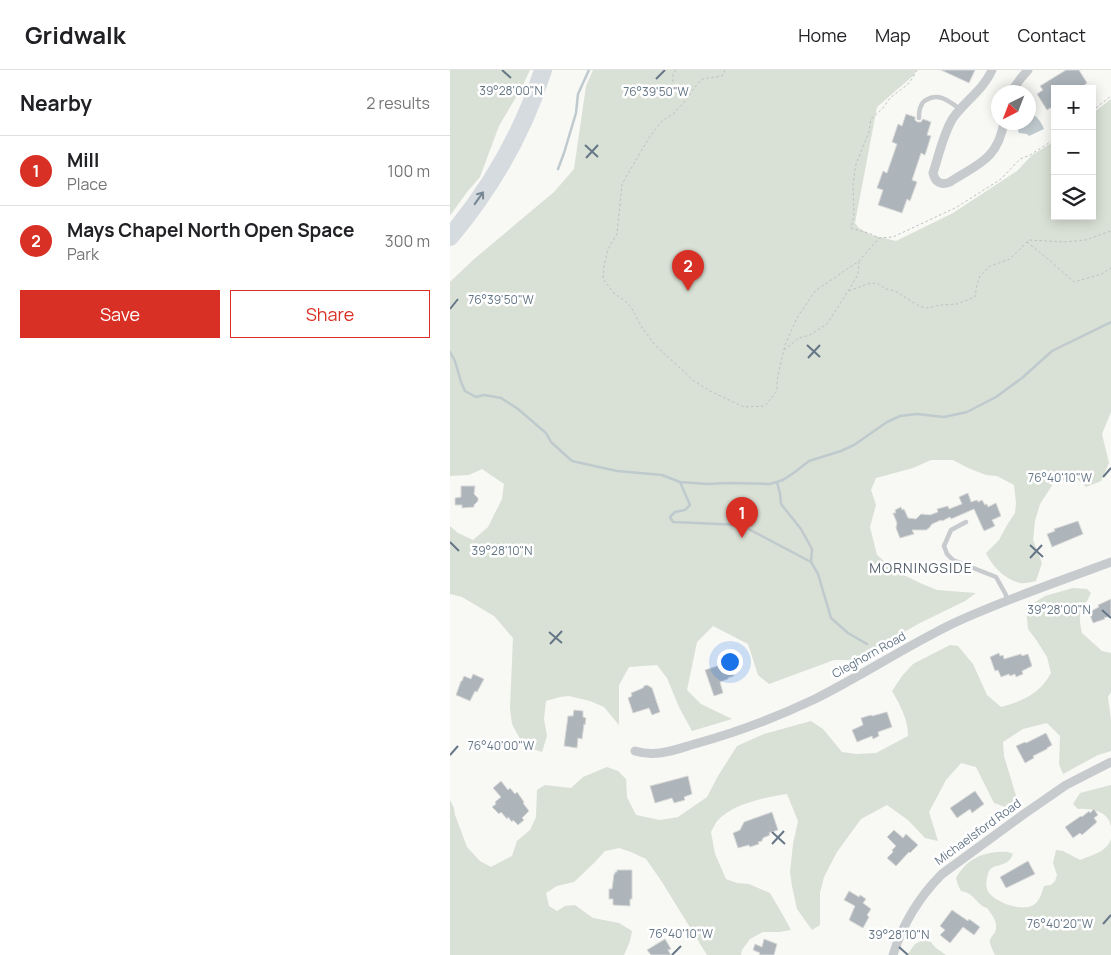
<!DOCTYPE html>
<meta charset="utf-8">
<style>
body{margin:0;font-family:Manrope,sans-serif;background:#f2f2f2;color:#202124}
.controls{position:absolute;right:15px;top:15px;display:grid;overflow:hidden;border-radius:0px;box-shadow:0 2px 12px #0003}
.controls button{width:45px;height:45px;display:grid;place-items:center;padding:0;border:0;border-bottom:1px solid #e0e0e0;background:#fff;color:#202124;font:25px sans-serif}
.compass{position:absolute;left:541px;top:15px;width:45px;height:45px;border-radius:50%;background:#fff;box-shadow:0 2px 12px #0003;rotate:222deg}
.you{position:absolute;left:279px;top:591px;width:18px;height:18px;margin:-12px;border:4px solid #fff;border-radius:50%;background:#1a73e8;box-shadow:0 0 0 8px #1a73e833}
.badge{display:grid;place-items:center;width:32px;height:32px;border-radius:50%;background:#d93025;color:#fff;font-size:16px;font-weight:700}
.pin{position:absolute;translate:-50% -41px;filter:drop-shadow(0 1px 2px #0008)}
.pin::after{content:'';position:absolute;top:26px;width:18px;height:15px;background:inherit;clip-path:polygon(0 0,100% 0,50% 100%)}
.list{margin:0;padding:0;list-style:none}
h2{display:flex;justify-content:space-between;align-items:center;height:65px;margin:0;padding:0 20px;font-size:21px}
h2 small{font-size:16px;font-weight:400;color:#757577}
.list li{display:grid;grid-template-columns:32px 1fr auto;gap:15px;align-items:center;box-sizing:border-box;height:70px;padding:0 20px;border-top:1px solid #e0e0e0}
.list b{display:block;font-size:19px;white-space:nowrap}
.list p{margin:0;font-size:16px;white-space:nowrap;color:#757577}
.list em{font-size:16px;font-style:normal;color:#757577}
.actions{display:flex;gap:10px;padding:15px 20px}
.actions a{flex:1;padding:11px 0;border:1px solid #d93025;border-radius:0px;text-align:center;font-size:18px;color:#d93025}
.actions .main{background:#d93025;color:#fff}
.icon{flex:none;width:28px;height:28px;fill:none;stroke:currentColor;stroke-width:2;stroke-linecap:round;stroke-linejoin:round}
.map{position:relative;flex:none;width:661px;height:885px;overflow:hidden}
header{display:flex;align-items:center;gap:30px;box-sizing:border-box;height:70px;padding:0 25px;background:#fff;border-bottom:1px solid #e0e0e0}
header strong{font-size:24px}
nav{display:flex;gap:28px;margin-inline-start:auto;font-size:18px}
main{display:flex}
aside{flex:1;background:#fff}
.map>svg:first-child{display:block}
</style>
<header>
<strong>Gridwalk</strong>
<nav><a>Home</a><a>Map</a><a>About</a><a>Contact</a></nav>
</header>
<main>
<aside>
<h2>Nearby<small>2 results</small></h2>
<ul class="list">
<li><span class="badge">1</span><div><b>Mill</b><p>Place</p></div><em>100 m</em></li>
<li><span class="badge">2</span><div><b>Mays Chapel North Open Space</b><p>Park</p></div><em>300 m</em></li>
</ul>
<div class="actions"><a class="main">Save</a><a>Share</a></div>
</aside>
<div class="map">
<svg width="661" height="885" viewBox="0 0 661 885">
<rect width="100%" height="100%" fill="#f8f8f5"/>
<path fill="#d9e0d5" d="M 0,0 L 80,0 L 73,15 L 49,56 L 30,107 L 17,122 L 2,143 L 0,145 Z
M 143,0 L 466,0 L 464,5 L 427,37 L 405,153 L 409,158 L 421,165 L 446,171 L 503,143 L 567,101 L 582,85 L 605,71 L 605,146 L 642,146 L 642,44 L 661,29 L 661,342 L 652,364 L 659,393 L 651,411 L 636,417 L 625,407 L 603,414 L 590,434 L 585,451 L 583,470 L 592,493 L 586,511 C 581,512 574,514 570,513 C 554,509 543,497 536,483 L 549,470 L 557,455 L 565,443 L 566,433 L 564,415 L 547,406 L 536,405 L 518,398 L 503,390 L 481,390 L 463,398 L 426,408 L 421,420 L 426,435 L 420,457 L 427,485 L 444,500 L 470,513 L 487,520 L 526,523 L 515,531 L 468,554 L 406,590 L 384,590 L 319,614 L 308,605 L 298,574 L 263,556 L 247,572 L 237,620 L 251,634 L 282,649 L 242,661 L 229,637 L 217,608 L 207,595 L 179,597 L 169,615 L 169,655 L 154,637 L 140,631 L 119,626 L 110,627 L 96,631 L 94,649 L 97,666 L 92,682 L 83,679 L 70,669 L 62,654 L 60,638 L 63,568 L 44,546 L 12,527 L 0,524 L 0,456 L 8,463 L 23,470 L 38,457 L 52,429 L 54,414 L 32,399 L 19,405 L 0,406 L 0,212 L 23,190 L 104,122 L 124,99 L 136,16 Z
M 623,518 L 637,519 L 641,523 L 637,531 L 630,539 L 630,553 L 632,563 L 652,581 L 661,583 L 661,622 L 658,627 L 661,650 L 661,681 L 648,685 L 613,704 L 609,694 L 610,666 L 597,653 L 573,659 L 553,672 L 554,686 L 567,729 L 555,737 L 544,733 L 526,697 L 511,693 L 496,710 L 479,742 L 488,771 L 475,768 L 458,750 L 437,735 L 411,749 L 387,782 L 374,807 L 370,823 L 370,855 L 362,860 L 347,839 L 342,816 L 340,802 L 343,774 L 348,751 L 337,724 C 315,727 282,734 267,751 C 265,754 263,758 261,762 L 265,784 L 276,809 L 287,813 L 299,814 L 320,823 L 334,847 L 341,860 L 329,862 L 313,862 L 300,869 L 292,880 L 291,885 L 257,885 L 212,812 L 196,789 L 181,782 L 169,778 L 155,781 L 144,793 L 124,812 L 107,816 L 96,823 L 99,836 L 107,841 L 115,836 L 125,835 L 143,848 L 169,853 L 182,861 L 180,871 L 174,885 L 0,885 L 0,730 L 4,738 L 5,745 L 17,777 L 30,791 L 41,797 L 62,786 L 67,771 L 80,760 L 86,747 L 87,720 L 95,715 L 121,718 L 133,707 L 157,697 L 168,701 L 176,709 L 177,727 L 186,745 L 210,750 L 228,747 L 257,727 L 268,706 L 287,676 L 314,664 L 361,651 L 373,659 L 392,682 L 406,684 L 426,683 L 458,666 C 458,649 450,635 442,621 L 452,606 L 463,594 L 500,575 L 508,576 L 523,594 L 537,625 L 551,637 C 572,631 590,624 601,603 L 597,587 L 587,571 L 578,559 L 576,538 L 595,526 Z
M 661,715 L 661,757 C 661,756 659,749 658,749 C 653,740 637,738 628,739 L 623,734 L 630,723 Z
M 661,769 L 661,885 L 545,885 C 543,881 541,877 540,873 C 539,868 543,866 545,862 C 549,853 542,845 537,838 C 526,835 525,823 511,821 L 508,815 L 506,808 C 516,791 528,784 547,782 C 554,782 557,781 563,784 C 557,800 541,791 538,804 C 536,810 535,817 539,823 C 547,833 574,843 585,834 C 590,830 592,822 594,816 L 601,815 L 605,811 L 607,805 L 603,793 L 606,780 L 613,781 L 630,790 C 642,785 657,782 661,769 Z
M 477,868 L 486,878 L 496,885 L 457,885 L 465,874 Z"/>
<path fill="#bfcace" d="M 579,43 C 585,43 592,53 594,59 L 579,66 L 577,64 L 569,63 L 568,61 L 570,53 L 578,52 Z"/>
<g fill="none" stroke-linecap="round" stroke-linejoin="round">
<path stroke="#bfcace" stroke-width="2.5" d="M 108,99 L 114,83 L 126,43 L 128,24 L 139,0
M 0,282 L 5,291 L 11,312 L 15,321 L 26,327 L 34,325 L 51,328 L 68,339 L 96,363 L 101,372 L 122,391 L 167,401 L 212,405 L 230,412 L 257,414 L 279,413 L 320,414 L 333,410 L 345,402 L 359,391 L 391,381 L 404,375 L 437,352 L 450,346 L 467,344 L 494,347 L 517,342 L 546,327 L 572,308 L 602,281 L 661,252
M 230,412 L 240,435 L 235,440 L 225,442 L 220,447 L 223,452 L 291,455 L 361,492
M 327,412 L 330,424 L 331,434 L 351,459 L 362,479 L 361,492 L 368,504 L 381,548 L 398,563 L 417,574"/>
</g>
<path fill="#adb5bb" stroke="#d9d9d7" d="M 491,0 L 525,0 L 519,13 Z
M 616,0 L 629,0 L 637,13 L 629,19 L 605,19 L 605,35 L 597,40 L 587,24 L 593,20 L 590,16 Z
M 456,44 L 465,47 L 465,50 L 467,52 L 471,52 L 473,49 L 481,52 L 477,65 L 481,66 L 475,85 L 471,83 L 462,110 L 467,112 L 460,131 L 457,129 L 452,143 L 428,135 L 433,120 L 427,118 L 433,101 L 437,103 L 447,74 L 442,72 L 448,54 L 452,56 Z
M 11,416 L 25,416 L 24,424 L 28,428 L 28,431 L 24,435 L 24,437 L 12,438 L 12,435 L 5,435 L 5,428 L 11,427 Z
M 518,423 L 521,432 L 527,430 L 528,432 L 532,430 L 535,435 L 537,434 L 538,437 L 546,433 L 551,446 L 542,450 L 545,456 L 534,461 L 524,439 L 501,449 L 500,447 L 492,451 L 491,450 L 482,454 L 479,458 L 476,460 L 462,460 L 464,464 L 450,468 L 446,458 L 447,453 L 443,443 L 446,443 L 445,440 L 451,437 L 452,440 L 454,439 L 458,448 L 466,449 L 471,444 L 480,445 L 488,442 L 487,439 L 498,436 L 499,439 L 512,434 L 509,427 Z
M 628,451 L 633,464 L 602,477 L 597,464 L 605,461 L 604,459 Z
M 661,529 L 661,546 L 654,548 L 655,549 L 643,553 L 639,542 L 649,537 L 648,535 Z
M 549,583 L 550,586 L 553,585 L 554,589 L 571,584 L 572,586 L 578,584 L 582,596 L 572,601 L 573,604 L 566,607 L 565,604 L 560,606 L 559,604 L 551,607 L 548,600 L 545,601 L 540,587 Z
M 279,592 L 281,596 L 286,594 L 288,602 L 283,604 L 284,606 L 278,608 L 278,609 L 270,612 L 273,623 L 264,626 L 255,600 Z
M 23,604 L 34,609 L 27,622 L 25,621 L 20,631 L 6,625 L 11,611 L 12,611 L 14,606 L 21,609 Z
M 197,615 L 202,618 L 210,642 L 202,645 L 199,638 L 183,643 L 178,628 L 182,626 L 181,623 L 193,618 L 194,616 Z
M 124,640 L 133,641 L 133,647 L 136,648 L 135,655 L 134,654 L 132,669 L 128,668 L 127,678 L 114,676 L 118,646 L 123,646 Z
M 437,642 L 442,657 L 428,662 L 429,666 L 423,669 L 422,666 L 407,672 L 402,660 L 413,655 L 411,648 L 421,645 L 422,646 Z
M 596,663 L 602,675 L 597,678 L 597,679 L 583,686 L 584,688 L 575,693 L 566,676 L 575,672 L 576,673 Z
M 238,706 L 242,724 L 234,727 L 235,730 L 224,733 L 222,728 L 205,733 L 200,716 Z
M 51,711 L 58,720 L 60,718 L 65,724 L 67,722 L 74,732 L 73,733 L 79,741 L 72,748 L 74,750 L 68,755 L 63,750 L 62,752 L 58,747 L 57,749 L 51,742 L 49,744 L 42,737 L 46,734 L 45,732 L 51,727 L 43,718 Z
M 525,721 L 534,734 L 522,743 L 520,739 L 507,748 L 500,738 Z
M 644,739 L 648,745 L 644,748 L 647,752 L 632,765 L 630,763 L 623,768 L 615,757 L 631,746 L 632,747 L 639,741 L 640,743 Z
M 322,742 L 328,760 L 319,763 L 320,765 L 313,768 L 312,771 L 308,772 L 309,774 L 300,777 L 299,775 L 288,778 L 283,763 L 290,760 L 294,752 Z
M 444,760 L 453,768 L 456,764 L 468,775 L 460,783 L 459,782 L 446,796 L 437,788 L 443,782 L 442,780 L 446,776 L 437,767 Z
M 578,791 L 585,804 L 556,818 L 550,807 Z
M 167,800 L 182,800 L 182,829 L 180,829 L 180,836 L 163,835 L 163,829 L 159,829 L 159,819 L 162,819 L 164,804 L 165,804 L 165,802 L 167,802 Z
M 399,821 L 409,827 L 410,825 L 416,829 L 413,833 L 421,839 L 417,845 L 419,847 L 413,858 L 399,850 L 405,836 L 394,830 Z
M 502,840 L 518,851 L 519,849 L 530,857 L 524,865 L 513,857 L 500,873 L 490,865 L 495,860 L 490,856 Z
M 215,869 L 221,879 L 218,880 L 221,885 L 201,885 L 197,880 Z
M 314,869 L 327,874 L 324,885 L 309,885 L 310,883 L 303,880 L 305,874 L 312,877 Z"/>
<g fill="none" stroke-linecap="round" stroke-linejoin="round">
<path stroke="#bec1c3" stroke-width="1" stroke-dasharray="2.5 2.5" stroke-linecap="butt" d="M 226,0 C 221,5 223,12 224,18 L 228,22 L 238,25
M 275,0 L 272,6 L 252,9 L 244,18 L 236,30 L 224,43 L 212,51 L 200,66 L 172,114 L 167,164 L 158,179 L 154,196 L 153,209 L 164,223 L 175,231 L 181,237 L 191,256 L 205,275 L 244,311 L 260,321 L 294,337 L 315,336 L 327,321 L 327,310 L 335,275 L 347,248 L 365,221 L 409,191 L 429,168
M 467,0 L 462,9 L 457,15 L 440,28 L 433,38 L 421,49 L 419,62 L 406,94 L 403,114 L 404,146 L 401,158 L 421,164 L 429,168 L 443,167 L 507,137 L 551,109 L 570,89 L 580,85 L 605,69
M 642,41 L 661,26
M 577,172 L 598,189 L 624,212 L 652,204 L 661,198
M 399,221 L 417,214 L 427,213 L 436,219 L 445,221 L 469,236 L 477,238 L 490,235 L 507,234 L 525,227 L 527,214 L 530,206 L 540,196 L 560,189 L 579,170 L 614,172 L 636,170 L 661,161
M 334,280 L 349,268 L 360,265 L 377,254 L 400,218 L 408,204 L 409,192"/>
<path stroke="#c7cbce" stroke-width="4.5" d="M 469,48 C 469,44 469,39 471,36 C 472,33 474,31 476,30 C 489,22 500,32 510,39
M 516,452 L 501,460 L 494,476 L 497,484 L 503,490 L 546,507 L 555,523 L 558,531"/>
<path stroke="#c7cbce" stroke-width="9" d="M 542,0 C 534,19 515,31 503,48 C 493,64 489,85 483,103 C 485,112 491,116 500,112 C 528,94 548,89 554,52
M 561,22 L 571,8 L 578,0
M 185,681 C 207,688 227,679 248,673 C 288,662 327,647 365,629 C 411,606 455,577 502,554 C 553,530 608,512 661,492
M 443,885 C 453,853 469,827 492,804 L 574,744 L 616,715 L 661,692"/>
<path stroke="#d6dbdf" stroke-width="18" d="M 0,167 C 41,118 74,60 93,0"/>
</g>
<defs><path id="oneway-shaft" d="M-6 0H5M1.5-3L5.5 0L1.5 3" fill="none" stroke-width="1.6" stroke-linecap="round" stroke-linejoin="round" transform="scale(1.25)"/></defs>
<use stroke="#768694" href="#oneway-shaft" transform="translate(29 128) rotate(-55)"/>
<path fill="none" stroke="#657787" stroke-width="2" d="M 52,0 L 61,8M 206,9 L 215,0M 135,75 L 148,87M 136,88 L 148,75M 0,239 L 8,229M 357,275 L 370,287M 358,288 L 370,275M 653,407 L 661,398M 0,472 L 9,481M 580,475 L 593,487M 580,488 L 592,475M 652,540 L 661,548M 99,562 L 112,573M 100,574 L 112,561M 0,685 L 8,676M 322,762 L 335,774M 322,774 L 334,761M 653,854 L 661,845M 449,877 L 458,885M 222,885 L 231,876"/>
<g text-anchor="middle" stroke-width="5" stroke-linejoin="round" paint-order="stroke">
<g font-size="12" fill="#657787" stroke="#fff">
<text transform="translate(419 585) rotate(-29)" y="4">Cleghorn Road</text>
<text transform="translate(528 762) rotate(-36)" y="4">Michaelsford Road</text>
</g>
<g font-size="14" letter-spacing="1" fill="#54606c" stroke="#fff">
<text x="471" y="503">MORNINGSIDE</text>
</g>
</g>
<g font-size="12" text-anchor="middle" fill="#657787" stroke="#fff" stroke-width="5" stroke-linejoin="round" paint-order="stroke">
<text x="61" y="25">39°28'00"N</text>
<text x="206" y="26">76°39'50"W</text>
<text x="51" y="234">76°39'50"W</text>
<text x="610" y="412">76°40'10"W</text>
<text x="52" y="485">39°28'10"N</text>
<text x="609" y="544">39°28'00"N</text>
<text x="51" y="680">76°40'00"W</text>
<text x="610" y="858">76°40'20"W</text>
<text x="231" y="868">76°40'10"W</text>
<text x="449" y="869">39°28'10"N</text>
</g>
</svg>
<div class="controls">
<button>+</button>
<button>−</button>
<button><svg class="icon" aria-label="layers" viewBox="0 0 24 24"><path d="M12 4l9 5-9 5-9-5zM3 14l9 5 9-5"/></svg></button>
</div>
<svg class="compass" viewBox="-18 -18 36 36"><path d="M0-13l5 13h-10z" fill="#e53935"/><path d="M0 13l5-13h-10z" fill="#757577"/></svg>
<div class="you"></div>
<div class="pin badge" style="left:292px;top:468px">1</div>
<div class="pin badge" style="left:238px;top:221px">2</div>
</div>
</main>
